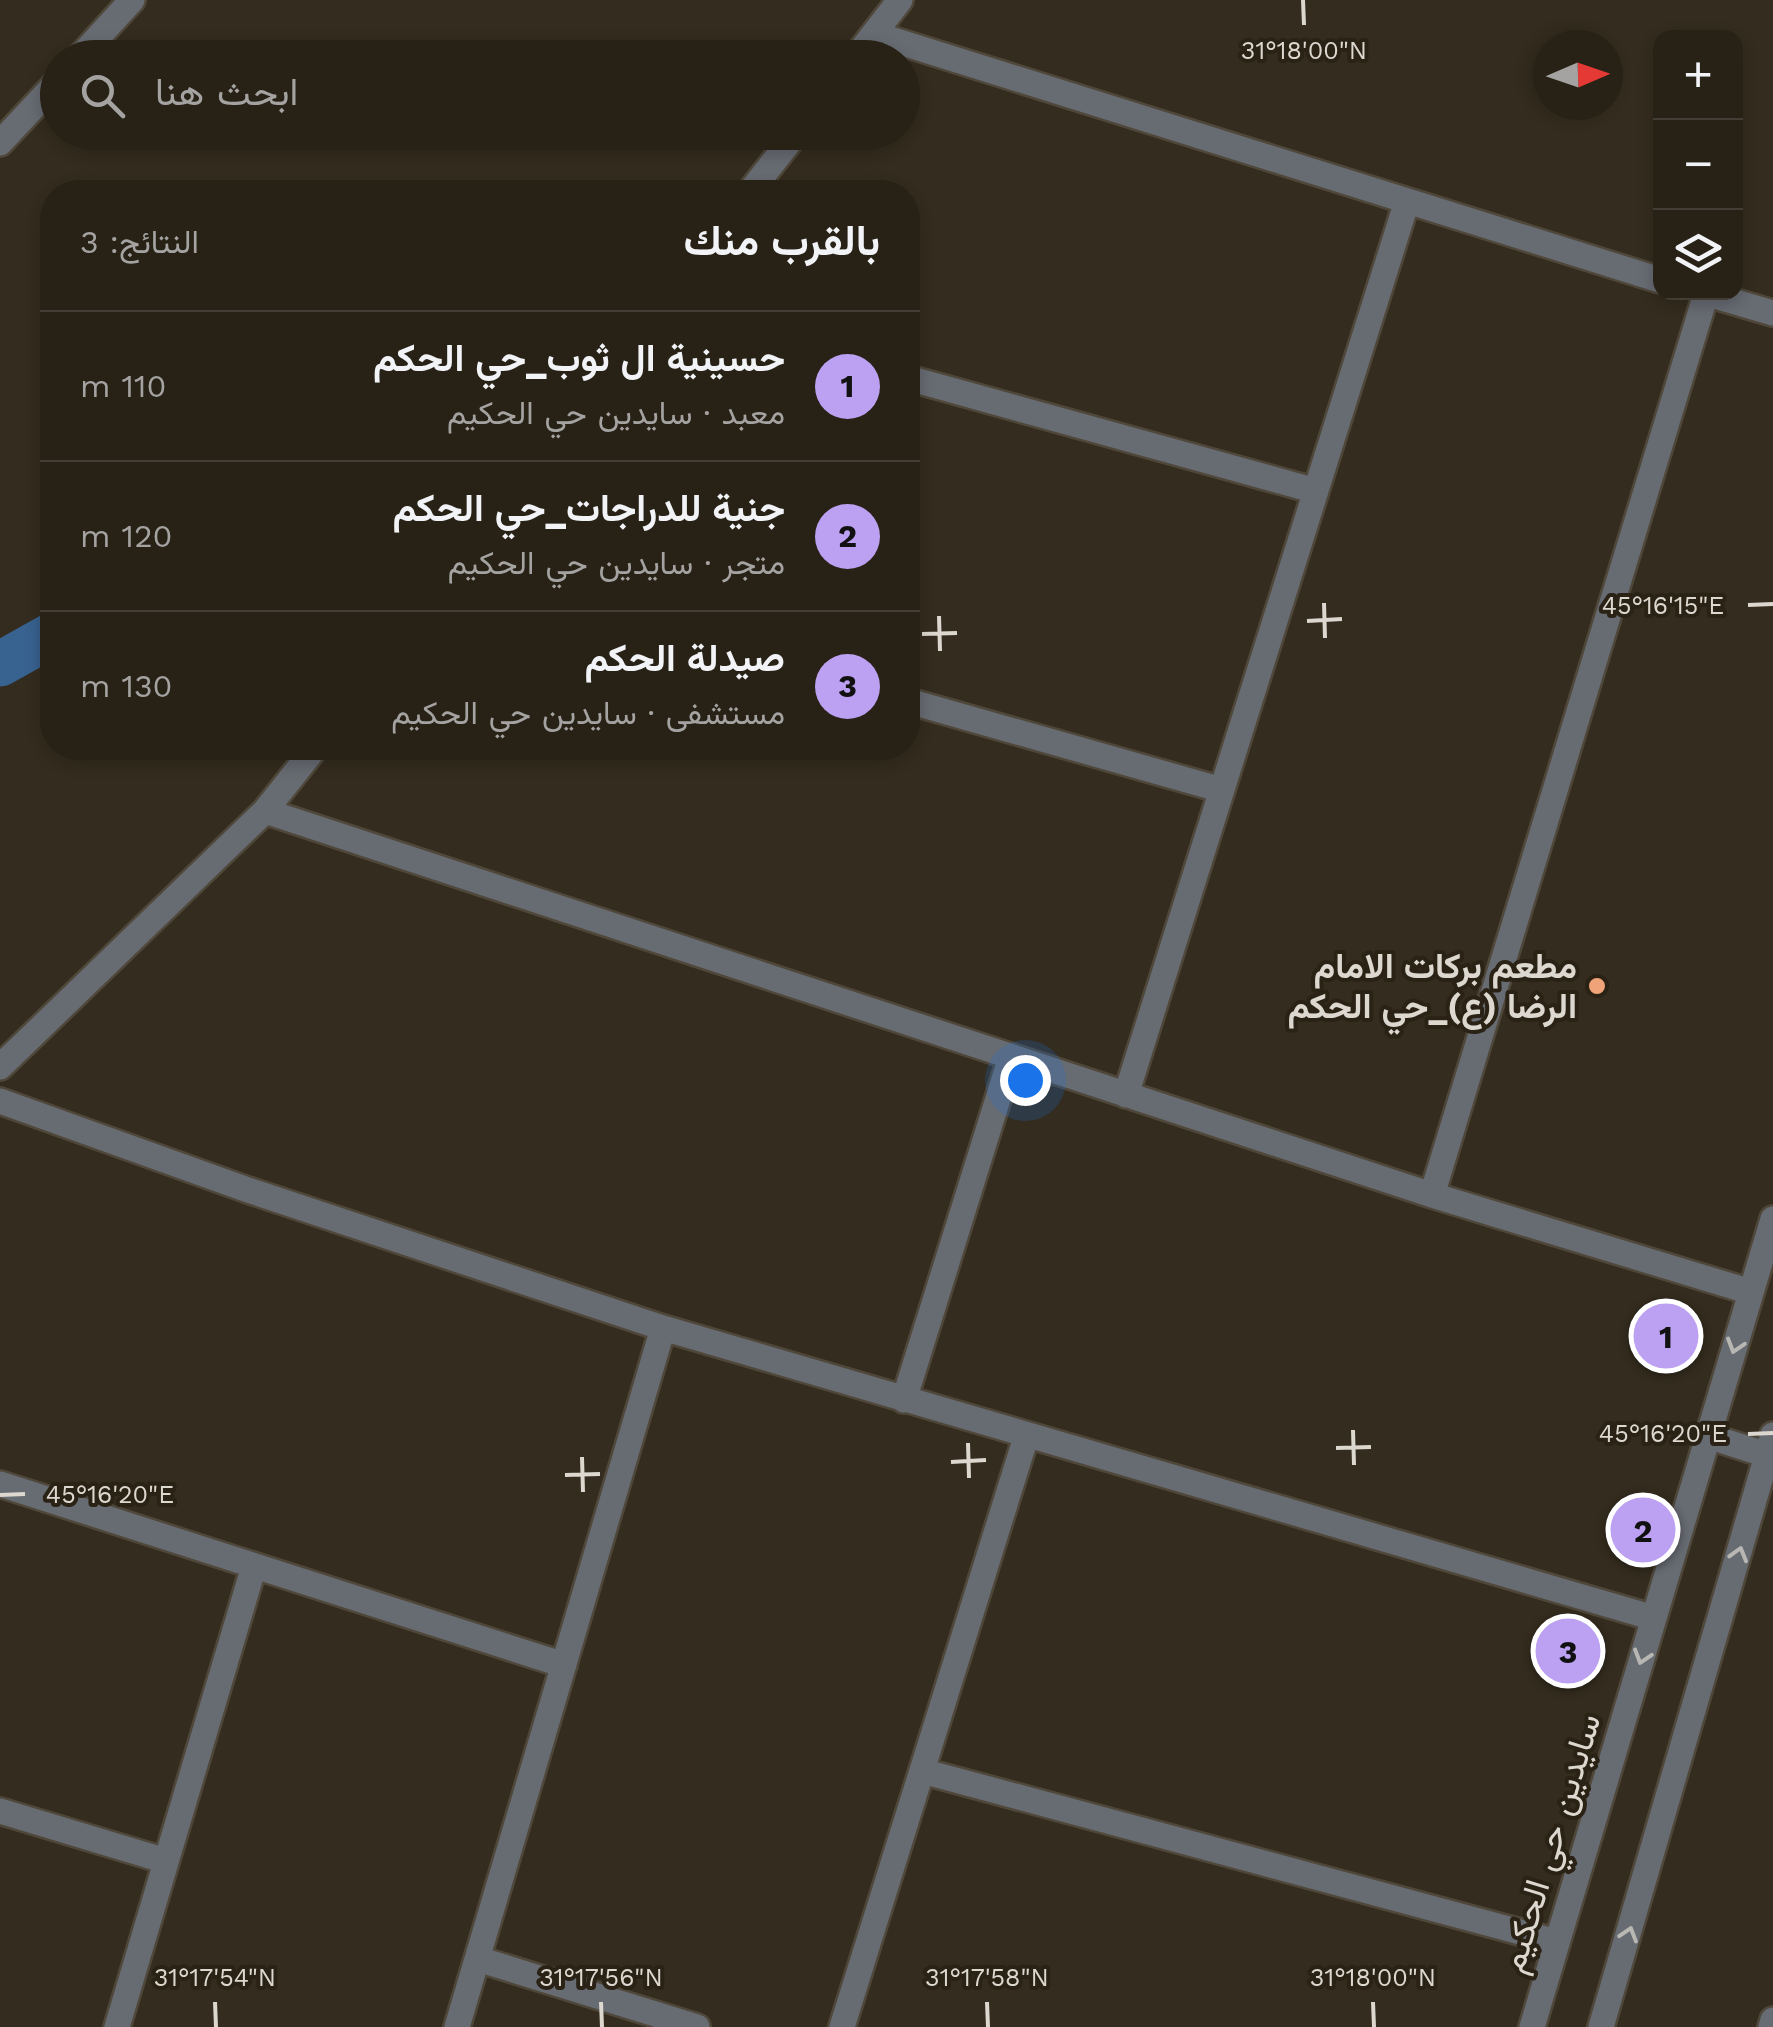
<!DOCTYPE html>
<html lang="ar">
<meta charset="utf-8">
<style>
body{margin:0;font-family:"Work Sans",Vazirmatn,sans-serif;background:#2f291f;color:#f1f3f6;direction:rtl}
.controls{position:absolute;right:30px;top:30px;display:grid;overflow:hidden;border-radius:20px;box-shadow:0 5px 15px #0003}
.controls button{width:90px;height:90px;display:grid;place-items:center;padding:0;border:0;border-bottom:2px solid #433e35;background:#272116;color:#f1f3f6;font:50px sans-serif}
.compass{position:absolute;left:1533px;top:30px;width:90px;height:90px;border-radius:50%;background:#272116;box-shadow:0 5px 15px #0003;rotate:88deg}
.you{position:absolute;left:1025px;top:1080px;width:35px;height:35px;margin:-25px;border:8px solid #fff;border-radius:50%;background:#1a73e8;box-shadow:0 0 0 15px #1a73e833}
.badge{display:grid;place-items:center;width:65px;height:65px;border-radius:50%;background:#bca0f2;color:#111;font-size:32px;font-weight:700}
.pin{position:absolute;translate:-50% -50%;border:5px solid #fff;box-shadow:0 2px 10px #0006}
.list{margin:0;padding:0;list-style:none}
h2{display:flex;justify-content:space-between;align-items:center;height:130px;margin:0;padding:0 40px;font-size:42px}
h2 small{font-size:32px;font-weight:400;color:#a4a3a1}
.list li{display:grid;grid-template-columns:65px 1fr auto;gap:30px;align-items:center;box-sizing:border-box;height:150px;padding:0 40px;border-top:2px solid #433e35}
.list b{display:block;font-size:38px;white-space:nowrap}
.list p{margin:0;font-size:32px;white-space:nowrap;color:#a4a3a1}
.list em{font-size:32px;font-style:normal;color:#a4a3a1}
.icon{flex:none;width:55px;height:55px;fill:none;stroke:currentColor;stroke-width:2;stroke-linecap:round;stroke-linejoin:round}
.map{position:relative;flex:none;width:1773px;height:2027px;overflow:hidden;direction:ltr}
.search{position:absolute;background:#272116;box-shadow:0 5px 15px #0003;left:40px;top:40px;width:880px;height:110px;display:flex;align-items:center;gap:25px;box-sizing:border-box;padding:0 35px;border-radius:55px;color:#a4a3a1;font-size:38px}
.panel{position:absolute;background:#272116;box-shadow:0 5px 15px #0003;left:40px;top:180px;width:880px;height:580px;border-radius:40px;direction:rtl}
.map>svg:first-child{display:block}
</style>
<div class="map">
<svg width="1773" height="2027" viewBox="0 0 1773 2027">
<rect width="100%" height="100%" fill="#342c1e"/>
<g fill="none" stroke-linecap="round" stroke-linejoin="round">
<path stroke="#38628f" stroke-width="45" d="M 0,664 L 52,635"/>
<g stroke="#4f473a" stroke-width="30">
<path id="minor" d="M 874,34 L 1660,280
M 79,58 L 132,0
M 855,58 L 900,0
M 0,143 L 58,81
M 750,192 L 797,132
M 1701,292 L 1773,313
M 908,378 L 1316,491
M 908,701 L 1222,790
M 265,811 L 1432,1195 L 1751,1292
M 0,1067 L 265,811 L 315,748
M 1126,1095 L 1407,201
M 0,1101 L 248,1190 L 663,1328 L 1654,1618
M 1432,1195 L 1706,294
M 904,1400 L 1011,1057
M 1708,1436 L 1767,1455
M 0,1484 L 564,1665
M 922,1771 L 1557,1942
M 0,1811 L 166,1861
M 478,1959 L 697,2027
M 117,2027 L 254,1566
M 457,2027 L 663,1328
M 842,2027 L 1026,1437
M 1532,2027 L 1773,1219
M 1601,2027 L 1773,1435
M 1771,2027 L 1773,2020"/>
</g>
<use href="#minor" stroke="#676b72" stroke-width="25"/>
</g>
<defs><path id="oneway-chevron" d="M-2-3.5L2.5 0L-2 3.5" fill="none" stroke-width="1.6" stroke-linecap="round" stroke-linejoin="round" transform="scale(2.5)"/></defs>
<g stroke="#b9b7b3">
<use href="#oneway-chevron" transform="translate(1735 1346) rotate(107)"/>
<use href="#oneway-chevron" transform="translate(1739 1554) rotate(-74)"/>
<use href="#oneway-chevron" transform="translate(1642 1657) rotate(107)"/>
<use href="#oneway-chevron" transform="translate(1629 1934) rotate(-73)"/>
</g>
<path fill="none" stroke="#dcd7cf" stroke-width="4" d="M 1303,0 L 1304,25M 1324,603 L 1325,638M 1748,605 L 1773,604M 939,616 L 940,651M 1307,621 L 1342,619M 922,634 L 957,633M 1353,1430 L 1354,1465M 1748,1434 L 1773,1433M 968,1443 L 969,1478M 1336,1448 L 1371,1447M 582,1457 L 583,1492M 951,1462 L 986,1460M 565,1475 L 600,1474M 0,1495 L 25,1494M 215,2002 L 216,2027M 601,2002 L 602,2027M 987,2002 L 988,2027M 1373,2002 L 1374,2027"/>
<circle fill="#f0a378" stroke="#2a2215" stroke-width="4" cx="1597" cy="986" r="10"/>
<g text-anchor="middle" stroke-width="8" stroke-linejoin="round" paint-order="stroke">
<g font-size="35" font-weight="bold" fill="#dcd7cf" stroke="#2a2215" text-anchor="end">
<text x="1577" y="978">مطعم بركات الامام<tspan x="1577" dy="40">الرضا (ع)_حي الحكم</tspan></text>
</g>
<g font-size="35" fill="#dcd7cf" stroke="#2a2215">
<text transform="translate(1550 1843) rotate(-73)" y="12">سايدين حي الحكيم</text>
</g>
</g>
<g font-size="25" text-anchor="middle" fill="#dcd7cf" stroke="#2a2215" stroke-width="8" stroke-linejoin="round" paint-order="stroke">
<text x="1304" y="59">31°18'00"N</text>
<text x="1663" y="614">45°16'15"E</text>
<text x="1663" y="1442">45°16'20"E</text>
<text x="110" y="1503">45°16'20"E</text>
<text x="215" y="1986">31°17'54"N</text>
<text x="601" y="1986">31°17'56"N</text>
<text x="987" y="1986">31°17'58"N</text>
<text x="1373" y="1986">31°18'00"N</text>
</g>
</svg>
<div class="controls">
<button>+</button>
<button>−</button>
<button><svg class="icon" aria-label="layers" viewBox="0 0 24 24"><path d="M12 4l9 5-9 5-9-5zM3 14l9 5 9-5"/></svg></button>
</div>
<svg class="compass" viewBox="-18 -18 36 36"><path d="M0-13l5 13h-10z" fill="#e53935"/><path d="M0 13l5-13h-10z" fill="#a4a3a1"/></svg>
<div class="you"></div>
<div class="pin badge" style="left:1666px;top:1336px">1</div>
<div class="pin badge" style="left:1643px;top:1530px">2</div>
<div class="pin badge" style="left:1568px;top:1651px">3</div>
<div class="search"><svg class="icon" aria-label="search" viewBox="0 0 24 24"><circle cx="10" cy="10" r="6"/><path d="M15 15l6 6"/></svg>ابحث هنا</div>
<section class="panel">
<h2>بالقرب منك<small>النتائج: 3</small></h2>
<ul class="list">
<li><span class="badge">1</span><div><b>حسينية ال ثوب_حي الحكم</b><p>معبد · سايدين حي الحكيم</p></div><em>110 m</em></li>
<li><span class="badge">2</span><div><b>جنية للدراجات_حي الحكم</b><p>متجر · سايدين حي الحكيم</p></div><em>120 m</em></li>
<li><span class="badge">3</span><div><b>صيدلة الحكم</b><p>مستشفى · سايدين حي الحكيم</p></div><em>130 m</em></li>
</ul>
</section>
</div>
